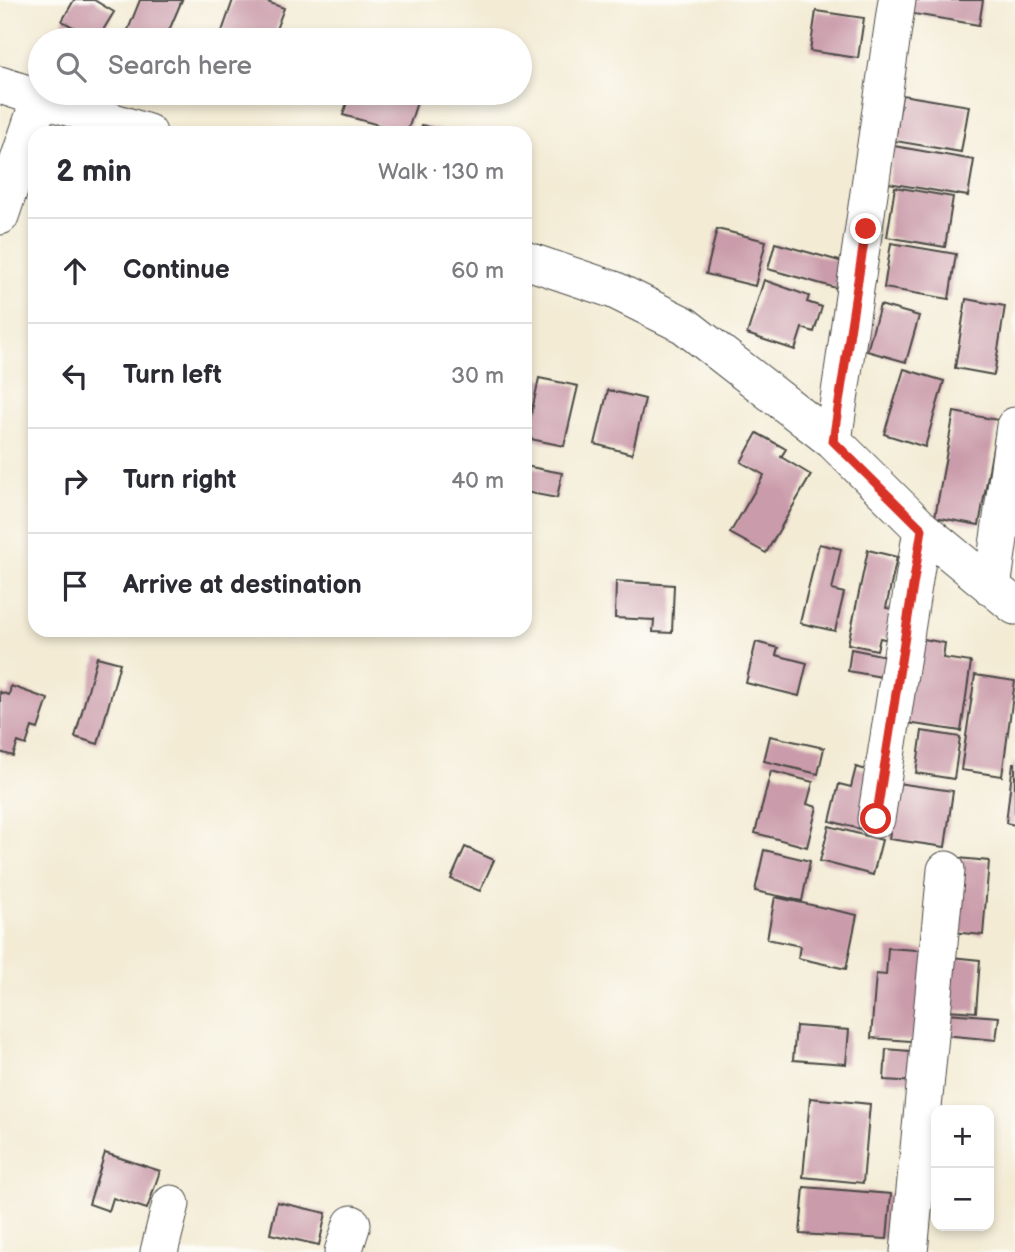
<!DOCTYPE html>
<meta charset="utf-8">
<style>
body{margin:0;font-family:"Balsamiq Sans",sans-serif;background:#f7f7f7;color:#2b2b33}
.controls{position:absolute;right:21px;bottom:21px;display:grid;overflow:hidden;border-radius:14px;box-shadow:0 4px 10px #0003}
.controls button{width:63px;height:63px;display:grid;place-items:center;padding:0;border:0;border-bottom:2px solid #e1e1e2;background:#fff;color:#2b2b33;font:35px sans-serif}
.stop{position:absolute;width:21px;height:21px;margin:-16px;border:5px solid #d93025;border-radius:50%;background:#fff}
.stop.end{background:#d93025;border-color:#fff;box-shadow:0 2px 7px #0008}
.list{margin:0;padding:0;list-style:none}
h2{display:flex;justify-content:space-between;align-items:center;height:91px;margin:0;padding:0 28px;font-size:30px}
h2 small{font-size:23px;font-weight:400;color:#7c7c81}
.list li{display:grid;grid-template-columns:46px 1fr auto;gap:21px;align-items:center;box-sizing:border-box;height:105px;padding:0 28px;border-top:2px solid #e1e1e2}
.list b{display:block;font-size:26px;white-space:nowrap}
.list em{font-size:23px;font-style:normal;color:#7c7c81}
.icon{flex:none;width:38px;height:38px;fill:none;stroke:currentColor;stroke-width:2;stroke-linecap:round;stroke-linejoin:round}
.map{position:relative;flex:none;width:1015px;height:1252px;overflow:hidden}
.search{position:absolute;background:#fff;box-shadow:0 4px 10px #0003;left:28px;top:28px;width:504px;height:77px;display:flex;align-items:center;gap:18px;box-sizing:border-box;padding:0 24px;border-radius:38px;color:#7c7c81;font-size:26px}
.panel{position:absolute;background:#fff;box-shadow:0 4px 10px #0003;left:28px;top:126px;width:504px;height:511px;border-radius:21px}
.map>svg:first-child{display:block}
</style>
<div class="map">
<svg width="1015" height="1252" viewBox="0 0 1015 1252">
<rect width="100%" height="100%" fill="#fdfcf7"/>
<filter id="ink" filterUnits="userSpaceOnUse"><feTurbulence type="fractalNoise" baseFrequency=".0143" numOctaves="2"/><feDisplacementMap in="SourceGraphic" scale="14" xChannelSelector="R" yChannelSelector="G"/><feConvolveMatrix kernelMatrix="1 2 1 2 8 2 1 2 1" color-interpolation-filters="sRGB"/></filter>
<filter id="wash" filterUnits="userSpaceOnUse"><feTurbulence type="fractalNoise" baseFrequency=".00686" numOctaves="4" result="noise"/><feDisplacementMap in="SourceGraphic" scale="28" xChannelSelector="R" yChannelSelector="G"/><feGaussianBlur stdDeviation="1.57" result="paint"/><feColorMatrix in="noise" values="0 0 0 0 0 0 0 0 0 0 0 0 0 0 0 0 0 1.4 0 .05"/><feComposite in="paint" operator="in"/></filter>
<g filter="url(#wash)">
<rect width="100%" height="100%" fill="#f3ebd4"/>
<g id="blocks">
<path fill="#ca9baa" d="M 74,0 L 94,0 L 114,12 L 97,40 L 62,21 Z
M 140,0 L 182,0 L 165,40 L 138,40 L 126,35 Z
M 233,0 L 262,0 L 284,8 L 272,40 L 219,40 Z
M 910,0 L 983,0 L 979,25 L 908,13 Z
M 816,11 L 864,18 L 858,58 L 810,51 Z
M 350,93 L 420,93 L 407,133 L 343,115 Z
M 902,95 L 969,106 L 961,152 L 895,141 Z
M 422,125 L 447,132 L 447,133 L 420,133 Z
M 894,146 L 974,160 L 968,196 L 888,183 Z
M 895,187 L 953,197 L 945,247 L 887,237 Z
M 717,229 L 766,241 L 755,286 L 706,274 Z
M 775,243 L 843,262 L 836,288 L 768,269 Z
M 891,243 L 956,254 L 949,299 L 884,288 Z
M 764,280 L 809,296 L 807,302 L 822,307 L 814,332 L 802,328 L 795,350 L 747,334 Z
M 966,299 L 1005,306 L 994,375 L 955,368 Z
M 880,305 L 919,316 L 906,362 L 867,351 Z
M 904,369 L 944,381 L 925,447 L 884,434 Z
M 539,378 L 578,386 L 564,446 L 526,438 Z
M 608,390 L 645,399 L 632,454 L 595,444 Z
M 954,412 L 998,420 L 979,525 L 935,517 Z
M 757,433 L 786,449 L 781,457 L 811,475 L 766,553 L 730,533 L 764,475 L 741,462 Z
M 525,466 L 562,473 L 557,498 L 525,492 Z
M 819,544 L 841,549 L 832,590 L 844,593 L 835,631 L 800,623 Z
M 868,550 L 897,557 L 886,608 L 905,611 L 898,642 L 880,638 L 877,650 L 848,644 Z
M 616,581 L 674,585 L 672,633 L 653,632 L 654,620 L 615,618 Z
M 913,637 L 945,643 L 943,658 L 971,662 L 961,731 L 900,722 Z
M 756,642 L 778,648 L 776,655 L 807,663 L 799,696 L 746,683 Z
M 851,649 L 891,657 L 887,678 L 848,671 Z
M 97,657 L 120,663 L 98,744 L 75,737 Z
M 975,675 L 1015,681 L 1002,776 L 961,770 Z
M 11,686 L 48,699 L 38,729 L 32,727 L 26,745 L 18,742 L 13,756 L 0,752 L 0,692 L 9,695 Z
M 922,731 L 960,737 L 954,779 L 916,773 Z
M 770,736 L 824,748 L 818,774 L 764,761 Z
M 1013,763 L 1015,763 L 1015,825 L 1006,823 Z
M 856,767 L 881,774 L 867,831 L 830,821 L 839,784 L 851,787 Z
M 771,771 L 813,782 L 807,804 L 817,807 L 807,847 L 755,833 Z
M 897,783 L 953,791 L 945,847 L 889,839 Z
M 829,826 L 882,840 L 873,875 L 820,861 Z
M 465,847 L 494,860 L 480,891 L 451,879 Z
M 764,850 L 810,861 L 802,901 L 755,891 Z
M 958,858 L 989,861 L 983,935 L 951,932 Z
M 775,897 L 857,915 L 846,969 L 798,958 L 800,946 L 767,939 Z
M 888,948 L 930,951 L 923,1042 L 871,1038 L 876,974 L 886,975 Z
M 951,957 L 980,960 L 976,1012 L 947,1010 Z
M 946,1013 L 999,1017 L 996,1040 L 944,1035 Z
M 796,1026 L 849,1030 L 846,1064 L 793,1060 Z
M 886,1049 L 921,1052 L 918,1082 L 884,1080 Z
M 810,1098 L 870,1104 L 863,1183 L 803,1177 Z
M 105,1153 L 160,1171 L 147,1209 L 113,1198 L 109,1211 L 89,1204 Z
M 804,1187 L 891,1194 L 887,1239 L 800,1234 Z
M 277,1202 L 326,1213 L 319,1245 L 270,1234 Z"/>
</g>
</g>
<g filter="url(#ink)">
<use href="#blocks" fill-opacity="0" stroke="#494844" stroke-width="2"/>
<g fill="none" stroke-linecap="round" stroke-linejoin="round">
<g stroke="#494844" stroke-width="39">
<path id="street" d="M 0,85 L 148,133
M 0,216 L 40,98
M 525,260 L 614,290 L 684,325 L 833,441 L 922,529 L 1015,606
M 833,441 L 897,0
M 992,588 L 1015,426
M 876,819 L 922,529
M 159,1252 L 171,1204
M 343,1252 L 352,1224
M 909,1252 L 946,870"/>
</g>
<use href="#street" stroke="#fff" stroke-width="37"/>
</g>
</g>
<g fill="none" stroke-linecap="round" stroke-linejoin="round" filter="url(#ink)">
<path stroke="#d93025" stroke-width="9" d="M 866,229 L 833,441 L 922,529 L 876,819"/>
</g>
</svg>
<div class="controls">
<button>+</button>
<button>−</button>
</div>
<div class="stop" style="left:876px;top:819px"></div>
<div class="stop end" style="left:866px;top:229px"></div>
<div class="search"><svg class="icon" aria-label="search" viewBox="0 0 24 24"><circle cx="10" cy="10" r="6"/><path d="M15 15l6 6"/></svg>Search here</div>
<section class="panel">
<h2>2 min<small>Walk · 130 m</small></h2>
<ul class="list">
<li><svg class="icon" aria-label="ahead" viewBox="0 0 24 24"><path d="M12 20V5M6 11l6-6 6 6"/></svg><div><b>Continue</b></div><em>60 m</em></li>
<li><svg class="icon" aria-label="left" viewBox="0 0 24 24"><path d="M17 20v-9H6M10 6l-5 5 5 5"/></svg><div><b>Turn left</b></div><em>30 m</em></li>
<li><svg class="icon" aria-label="right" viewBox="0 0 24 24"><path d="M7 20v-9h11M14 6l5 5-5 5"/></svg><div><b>Turn right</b></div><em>40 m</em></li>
<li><svg class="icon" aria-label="arrive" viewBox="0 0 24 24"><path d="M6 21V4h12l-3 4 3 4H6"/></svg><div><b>Arrive at destination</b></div></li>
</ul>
</section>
</div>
